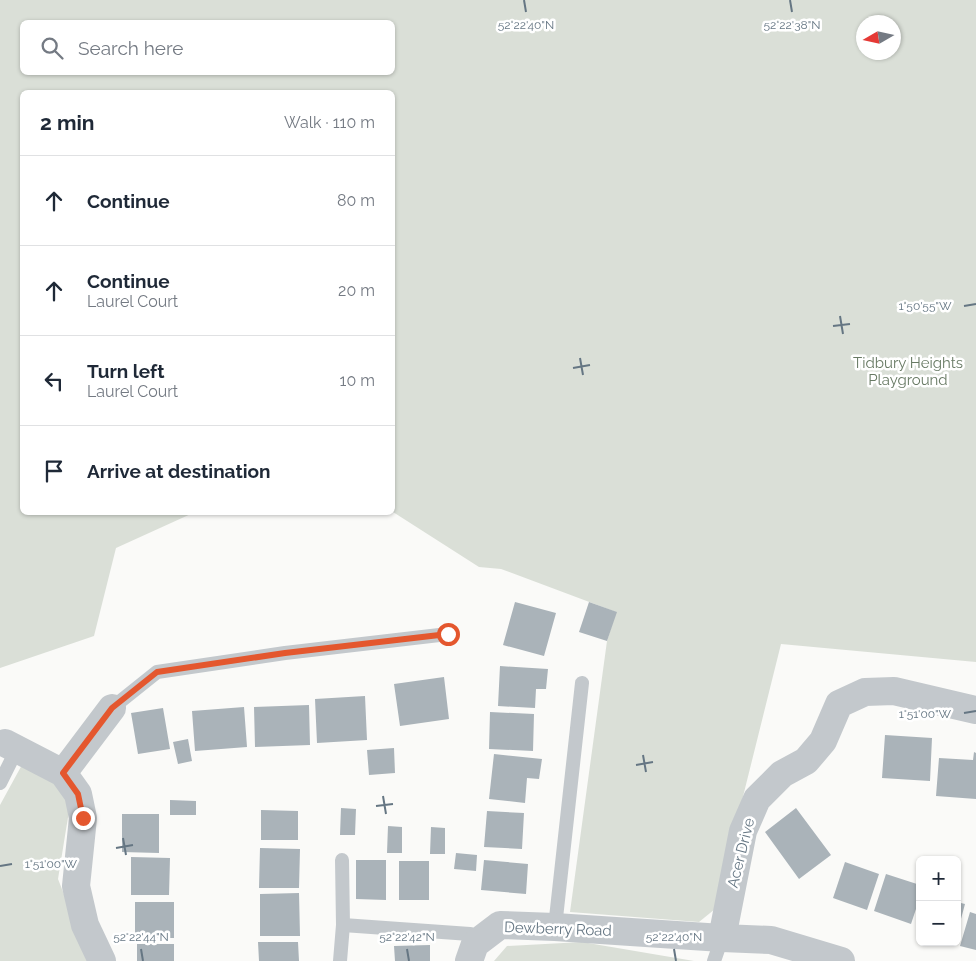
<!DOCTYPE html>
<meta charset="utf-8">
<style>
body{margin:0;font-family:Raleway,sans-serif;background:#f2f2f3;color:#1f2937}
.controls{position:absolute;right:15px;bottom:15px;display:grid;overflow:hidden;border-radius:8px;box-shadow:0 1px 4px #0004}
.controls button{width:45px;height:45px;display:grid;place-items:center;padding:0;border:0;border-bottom:1px solid #e0e1e3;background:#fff;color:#1f2937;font:25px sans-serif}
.compass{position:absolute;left:856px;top:15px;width:45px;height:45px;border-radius:50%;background:#fff;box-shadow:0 1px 4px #0004;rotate:261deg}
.stop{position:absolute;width:15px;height:15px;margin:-11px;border:4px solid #e4572e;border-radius:50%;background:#fff}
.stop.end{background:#e4572e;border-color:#fff;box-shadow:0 1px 5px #0008}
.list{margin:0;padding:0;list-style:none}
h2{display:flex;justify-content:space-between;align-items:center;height:65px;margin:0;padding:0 20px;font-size:21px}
h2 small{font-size:16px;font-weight:400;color:#747a83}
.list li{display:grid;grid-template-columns:32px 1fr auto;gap:15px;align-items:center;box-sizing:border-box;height:90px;padding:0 20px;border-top:1px solid #e0e1e3}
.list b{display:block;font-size:19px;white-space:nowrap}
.list p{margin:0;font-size:16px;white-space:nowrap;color:#747a83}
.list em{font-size:16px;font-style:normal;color:#747a83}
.icon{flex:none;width:28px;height:28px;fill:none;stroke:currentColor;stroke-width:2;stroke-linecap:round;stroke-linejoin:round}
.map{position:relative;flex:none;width:976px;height:961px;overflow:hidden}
.search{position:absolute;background:#fff;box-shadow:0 1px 4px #0004;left:20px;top:20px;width:375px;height:55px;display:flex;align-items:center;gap:12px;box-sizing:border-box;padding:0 18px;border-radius:8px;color:#747a83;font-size:19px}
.panel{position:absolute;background:#fff;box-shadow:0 1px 4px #0004;left:20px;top:90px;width:375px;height:425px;border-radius:8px}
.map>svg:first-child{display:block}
</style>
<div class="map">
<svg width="976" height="961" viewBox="0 0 976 961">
<rect width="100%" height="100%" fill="#fafaf8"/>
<path fill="#dadfd7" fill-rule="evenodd" d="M 0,0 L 976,0 L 976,662 L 781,644 L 715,909 L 699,922 L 570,912 L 607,641 L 616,612 L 501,569 L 479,567 L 393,512 L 392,92 L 22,92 L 22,512 L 193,513 L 116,548 L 94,636 L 0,668 ZM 22,22 L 392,22 L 392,72 L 22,72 ZM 864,22 L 894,22 L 894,52 L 864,52 Z
M 23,763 L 61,783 L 69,811 L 58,879 L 90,961 L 0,961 L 0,805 Z
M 582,942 L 694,961 L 494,961 L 507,946 Z"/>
<path fill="#aab3b9" d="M 515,602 L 556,613 L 544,656 L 503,645 Z
M 589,602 L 617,612 L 607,641 L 579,632 Z
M 500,666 L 548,669 L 546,689 L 536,689 L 535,708 L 498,706 Z
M 444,677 L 449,719 L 400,726 L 394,684 Z
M 365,696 L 367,740 L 317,743 L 315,699 Z
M 309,705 L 310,745 L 255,747 L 254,707 Z
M 244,707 L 247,747 L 195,751 L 192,711 Z
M 163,708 L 170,749 L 138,754 L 131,713 Z
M 490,712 L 534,714 L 533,751 L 489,749 Z
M 885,735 L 932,738 L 930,781 L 882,778 Z
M 188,739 L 192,761 L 178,764 L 173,742 Z
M 394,748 L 395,773 L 369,775 L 367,750 Z
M 974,752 L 976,753 L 976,799 L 936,796 L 939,758 L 973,760 Z
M 494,754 L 542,759 L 539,779 L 527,778 L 525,803 L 489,799 Z
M 170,800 L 196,801 L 196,815 L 170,815 Z
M 341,808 L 356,809 L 355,835 L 340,835 Z
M 796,808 L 831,855 L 799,879 L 765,832 Z
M 261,810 L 298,811 L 298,840 L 261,840 Z
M 487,811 L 524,813 L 522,849 L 484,847 Z
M 122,814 L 159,814 L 159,853 L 122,852 Z
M 388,826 L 402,827 L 402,853 L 387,853 Z
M 431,827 L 445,828 L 445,854 L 430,854 Z
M 260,848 L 300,849 L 299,888 L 259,888 Z
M 456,853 L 477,855 L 476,871 L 454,869 Z
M 131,857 L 170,858 L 169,895 L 131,895 Z
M 356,860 L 386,860 L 386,900 L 356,899 Z
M 484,860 L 528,864 L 526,894 L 481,890 Z
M 399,861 L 429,861 L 429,900 L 399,900 Z
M 845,862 L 879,874 L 867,910 L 833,898 Z
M 886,874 L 920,885 L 920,897 L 911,924 L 874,911 Z
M 299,893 L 300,936 L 260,936 L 260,894 Z
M 135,902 L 174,902 L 174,938 L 135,938 Z
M 957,902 L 965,904 L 958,930 L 957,930 Z
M 970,912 L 976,914 L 976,950 L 960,946 Z
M 258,942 L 298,942 L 299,961 L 259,961 Z
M 137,944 L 174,944 L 174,961 L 137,961 Z
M 430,945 L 430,961 L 395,961 L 394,946 Z"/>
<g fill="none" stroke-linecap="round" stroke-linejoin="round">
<path stroke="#c3c8cc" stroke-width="14" d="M 112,708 L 157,672 L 285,653 L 448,634
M 0,783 L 17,749
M 343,925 L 470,934 L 475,944
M 555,927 L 582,683
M 340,961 L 343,925 L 342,860
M 714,961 L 722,938"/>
<path stroke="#c3c8cc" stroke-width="28" d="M 5,743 L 63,773 L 78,794 L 83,818 L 76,886 L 85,925 L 102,961
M 63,773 L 112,708
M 722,938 L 743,831 L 757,799 L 782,774 L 806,761 L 823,741 L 839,704 L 865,692 L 894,691 L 976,710
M 469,961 L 475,944 L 500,925 L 555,927 L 722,938 L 771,940 L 841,961"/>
</g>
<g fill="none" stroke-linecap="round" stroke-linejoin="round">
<path stroke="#e4572e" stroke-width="6" d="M 83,818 L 78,794 L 63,773 L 112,708 L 157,672 L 285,653 L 448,634"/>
</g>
<path fill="none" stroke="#657683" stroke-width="2" d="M 524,0 L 526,12M 790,0 L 792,12M 964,306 L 976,304M 840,316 L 843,334M 833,326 L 850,324M 580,358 L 583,375M 573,368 L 590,365M 964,713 L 976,711M 643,755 L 646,772M 636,765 L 653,762M 383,796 L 386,814M 376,806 L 393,804M 123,838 L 126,855M 116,848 L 133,845M 0,866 L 12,864M 141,949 L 143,961M 407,949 L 409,961M 674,949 L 676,961"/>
<g text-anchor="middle" stroke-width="5" stroke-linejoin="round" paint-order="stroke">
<g font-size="15" fill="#687a64" stroke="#fff">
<text x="908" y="368">Tidbury Heights<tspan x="908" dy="17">Playground</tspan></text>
</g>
<g font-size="15" fill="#657683" stroke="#fff">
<text transform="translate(741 853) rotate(-76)" y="5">Acer Drive</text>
<text transform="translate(558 929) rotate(2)" y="5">Dewberry Road</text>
</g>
</g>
<g font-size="12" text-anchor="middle" fill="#657683" stroke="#fff" stroke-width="5" stroke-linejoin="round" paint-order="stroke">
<text x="526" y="29">52°22'40"N</text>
<text x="792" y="29">52°22'38"N</text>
<text x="925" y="310">1°50'55"W</text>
<text x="925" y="718">1°51'00"W</text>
<text x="51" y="868">1°51'00"W</text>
<text x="141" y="941">52°22'44"N</text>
<text x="407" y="941">52°22'42"N</text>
<text x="674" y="941">52°22'40"N</text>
</g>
</svg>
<div class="controls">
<button>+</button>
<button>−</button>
</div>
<svg class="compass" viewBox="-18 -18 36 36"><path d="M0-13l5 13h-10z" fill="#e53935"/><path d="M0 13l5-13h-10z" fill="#747a83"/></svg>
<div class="stop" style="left:448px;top:634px"></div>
<div class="stop end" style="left:83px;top:818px"></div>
<div class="search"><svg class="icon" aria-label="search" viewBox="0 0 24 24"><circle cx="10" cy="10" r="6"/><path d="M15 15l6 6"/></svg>Search here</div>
<section class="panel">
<h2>2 min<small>Walk · 110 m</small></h2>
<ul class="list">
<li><svg class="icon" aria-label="ahead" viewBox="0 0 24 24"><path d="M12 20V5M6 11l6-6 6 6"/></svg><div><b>Continue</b></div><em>80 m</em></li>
<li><svg class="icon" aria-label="ahead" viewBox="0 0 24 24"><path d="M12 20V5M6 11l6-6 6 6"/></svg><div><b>Continue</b><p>Laurel Court</p></div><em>20 m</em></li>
<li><svg class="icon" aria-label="left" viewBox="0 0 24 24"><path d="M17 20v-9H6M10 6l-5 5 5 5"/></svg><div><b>Turn left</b><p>Laurel Court</p></div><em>10 m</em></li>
<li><svg class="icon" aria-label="arrive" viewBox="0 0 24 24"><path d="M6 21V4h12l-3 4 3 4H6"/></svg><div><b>Arrive at destination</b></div></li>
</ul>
</section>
</div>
